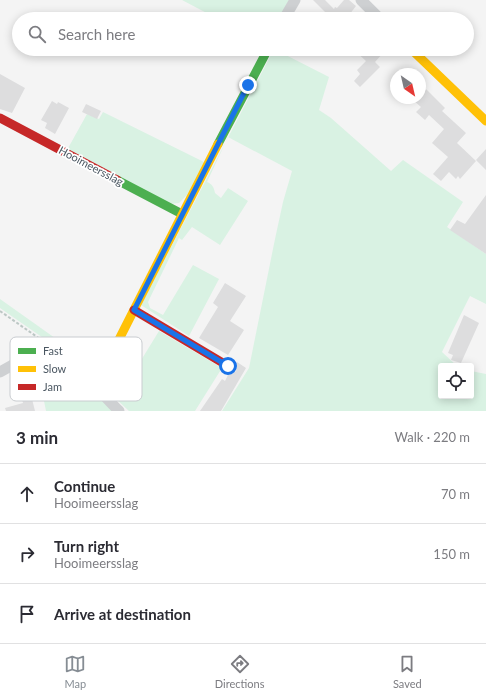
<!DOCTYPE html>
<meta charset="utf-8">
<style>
body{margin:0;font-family:Lato,sans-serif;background:#f2f2f3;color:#2b2b33}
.controls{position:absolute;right:12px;bottom:12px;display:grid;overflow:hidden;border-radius:4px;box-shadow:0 2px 10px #0003}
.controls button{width:36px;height:36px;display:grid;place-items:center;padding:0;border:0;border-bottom:1px solid #e1e1e2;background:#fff;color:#2b2b33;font:20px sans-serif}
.compass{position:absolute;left:390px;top:68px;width:36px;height:36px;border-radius:50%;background:#fff;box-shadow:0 2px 10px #0003;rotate:146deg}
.stop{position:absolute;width:12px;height:12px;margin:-9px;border:3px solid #1a73e8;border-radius:50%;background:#fff}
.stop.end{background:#1a73e8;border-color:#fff;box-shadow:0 1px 4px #0008}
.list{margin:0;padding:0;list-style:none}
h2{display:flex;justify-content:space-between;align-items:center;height:52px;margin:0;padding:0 16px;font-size:17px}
h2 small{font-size:13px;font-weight:400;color:#7c7c81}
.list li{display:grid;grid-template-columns:26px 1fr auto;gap:12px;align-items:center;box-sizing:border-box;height:60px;padding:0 16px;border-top:1px solid #e1e1e2}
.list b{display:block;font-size:15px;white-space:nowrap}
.list p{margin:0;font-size:13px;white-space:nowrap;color:#7c7c81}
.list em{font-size:13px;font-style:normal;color:#7c7c81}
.icon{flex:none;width:22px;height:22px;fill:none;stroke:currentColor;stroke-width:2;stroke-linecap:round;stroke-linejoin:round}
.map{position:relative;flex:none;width:486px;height:411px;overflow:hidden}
.search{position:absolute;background:#fff;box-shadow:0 2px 10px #0003;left:12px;right:12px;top:12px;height:44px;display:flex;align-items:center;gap:10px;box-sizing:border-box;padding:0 14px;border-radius:22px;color:#7c7c81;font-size:15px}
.sheet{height:232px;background:#fff}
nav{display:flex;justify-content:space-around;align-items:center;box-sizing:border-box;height:56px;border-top:1px solid #e1e1e2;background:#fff;font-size:11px;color:#7c7c81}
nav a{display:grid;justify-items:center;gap:2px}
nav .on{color:#868d94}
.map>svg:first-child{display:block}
</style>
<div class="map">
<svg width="486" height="411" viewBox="0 0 486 411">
<rect width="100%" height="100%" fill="#f4f4f4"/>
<path fill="#d9f2e3" d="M 182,0 L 289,0 L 279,19 L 218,19 Z
M 274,49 L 329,77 L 319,110 L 331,118 L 391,171 L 403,160 L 463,202 L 447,227 L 486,254 L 486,304 L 470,296 L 442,352 L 457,366 L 441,366 L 441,396 L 471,396 L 471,371 L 486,374 L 486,411 L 222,411 L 249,368 L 275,239 L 283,202 L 292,171 L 228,137 L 207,182 C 212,184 214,187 215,193 L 221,198 L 228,188 L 248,201 L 220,245 L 192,227 L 182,240 L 179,238 L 148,302 L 150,308 L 163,315 L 193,265 L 219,279 L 189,336 L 141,305 Z
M 103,112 L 204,162 L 187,195 L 179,203 L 170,204 L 67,150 L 87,114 L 99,119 Z
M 0,299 L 55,338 L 49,342 L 0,308 Z
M 159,331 L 222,368 L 195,411 L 129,411 L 99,383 L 107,369 L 124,388 Z
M 40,353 L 55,354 L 115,411 L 46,411 L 41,386 L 41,379 L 34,380 L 29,359 Z"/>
<path fill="#ddddde" d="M 313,0 L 325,0 L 334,9 L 335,7 L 337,8 L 344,0 L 349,0 L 356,6 L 346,19 L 332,19 Z
M 353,49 L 379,49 L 383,53 L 375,62 L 380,67 L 360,87 L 354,81 L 360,74 L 357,70 L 366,61 Z
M 0,74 L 25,88 L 12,113 L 0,109 Z
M 426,89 L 445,108 L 442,111 L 466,133 L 457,143 L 476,161 L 460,179 L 458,176 L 456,179 L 449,172 L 441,181 L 433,174 L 448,157 L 432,143 L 444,129 L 429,115 L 425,120 L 416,112 L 421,107 L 414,101 L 417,98 L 420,98 L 420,95 Z
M 52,101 L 57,104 L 58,102 L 69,108 L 55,134 L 45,128 L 47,123 L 41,120 Z
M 86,104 L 101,111 L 97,119 L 82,112 Z
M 486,149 L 486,170 L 476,160 Z
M 486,195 L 486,254 L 450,230 L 457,220 L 465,224 Z
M 225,283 L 246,296 L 230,321 L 244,330 L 228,355 L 199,338 L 218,307 L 213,303 Z
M 464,315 L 479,323 L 461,363 L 451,360 L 453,355 L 448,353 Z
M 237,362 L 246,368 L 221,411 L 200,411 L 222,379 L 225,381 L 228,375 L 232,374 L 236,371 L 237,367 Z
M 28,368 L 31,382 L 28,383 L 35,411 L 6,411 L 5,408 L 23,403 L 15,372 Z"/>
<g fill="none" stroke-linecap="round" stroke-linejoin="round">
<path stroke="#bcc7c4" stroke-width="2" stroke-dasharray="3 2" stroke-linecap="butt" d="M 0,311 L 40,339"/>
<path stroke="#ced0d2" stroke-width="11" d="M 361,0 L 380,19
M 284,19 L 295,0
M 0,372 L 34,353 L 48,348 C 72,357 100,392 119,411"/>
<path stroke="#4caf50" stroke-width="9" d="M 218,144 L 268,49
M 117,180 L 182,214"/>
<path stroke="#ffc107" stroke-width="9" d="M 411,49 L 486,121
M 93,384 L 103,371 L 218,144"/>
<path stroke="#c62828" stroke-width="9" d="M 0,118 L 117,180
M 134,310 L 228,366"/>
</g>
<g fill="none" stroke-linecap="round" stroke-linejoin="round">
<path stroke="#1a73e8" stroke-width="5" d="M 228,366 L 134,310 L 248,85"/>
</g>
<g text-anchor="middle" stroke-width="3.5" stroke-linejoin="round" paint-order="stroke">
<g font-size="11" fill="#4a5661" stroke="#fff">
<text transform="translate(91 166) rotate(28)" y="4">Hooimeersslag</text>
</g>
</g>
<rect x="10" y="337" width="132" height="64" rx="6" fill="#fff" stroke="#c9ccd0" stroke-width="1"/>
<rect x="18" y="348" width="18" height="6" fill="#4caf50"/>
<rect x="18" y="366" width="18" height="6" fill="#ffc107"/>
<rect x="18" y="384" width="18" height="6" fill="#c62828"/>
<g font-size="11" fill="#4a5661">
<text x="43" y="355">Fast</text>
<text x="43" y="373">Slow</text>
<text x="43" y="391">Jam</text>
</g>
</svg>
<div class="controls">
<button><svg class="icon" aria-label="locate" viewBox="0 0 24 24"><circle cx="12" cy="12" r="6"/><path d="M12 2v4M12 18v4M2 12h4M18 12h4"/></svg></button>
</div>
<svg class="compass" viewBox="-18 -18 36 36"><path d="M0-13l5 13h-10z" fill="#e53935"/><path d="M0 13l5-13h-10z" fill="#7c7c81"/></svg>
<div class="stop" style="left:228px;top:366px"></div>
<div class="stop end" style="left:248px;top:85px"></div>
<div class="search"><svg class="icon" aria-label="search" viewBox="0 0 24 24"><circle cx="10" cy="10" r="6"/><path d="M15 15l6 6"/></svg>Search here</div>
</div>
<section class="sheet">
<h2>3 min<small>Walk · 220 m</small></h2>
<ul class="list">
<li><svg class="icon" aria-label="ahead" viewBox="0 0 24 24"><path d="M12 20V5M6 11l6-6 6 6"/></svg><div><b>Continue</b><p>Hooimeersslag</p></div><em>70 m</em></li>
<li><svg class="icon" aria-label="right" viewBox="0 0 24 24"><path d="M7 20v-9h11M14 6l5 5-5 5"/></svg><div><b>Turn right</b><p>Hooimeersslag</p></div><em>150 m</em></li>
<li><svg class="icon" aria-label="arrive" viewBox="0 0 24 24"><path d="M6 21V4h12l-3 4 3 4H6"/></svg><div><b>Arrive at destination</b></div></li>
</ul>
</section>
<nav>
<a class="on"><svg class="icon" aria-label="map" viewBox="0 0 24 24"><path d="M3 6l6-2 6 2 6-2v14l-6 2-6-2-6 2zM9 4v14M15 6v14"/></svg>Map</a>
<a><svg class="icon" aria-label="directions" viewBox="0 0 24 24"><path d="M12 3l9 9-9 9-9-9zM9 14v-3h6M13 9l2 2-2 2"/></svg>Directions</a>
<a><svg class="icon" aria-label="saved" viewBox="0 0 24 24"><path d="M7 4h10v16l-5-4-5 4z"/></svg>Saved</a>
</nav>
